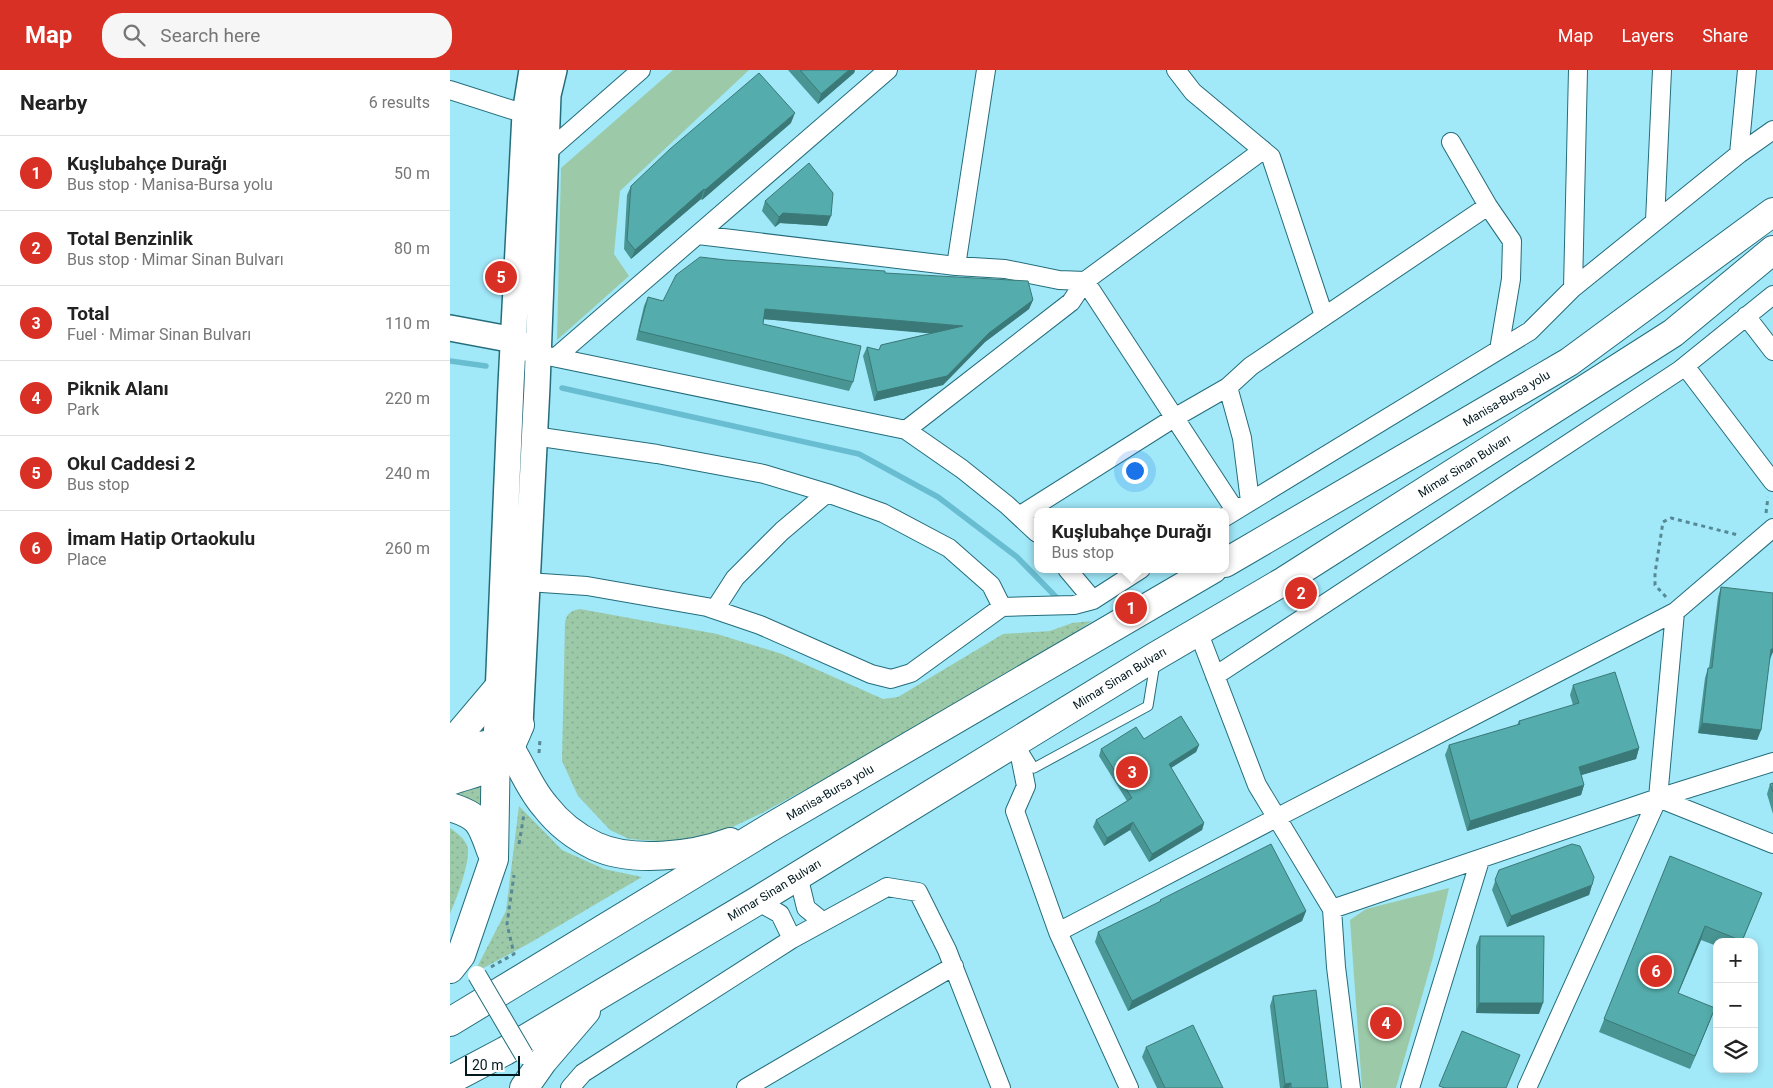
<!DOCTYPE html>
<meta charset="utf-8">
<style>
body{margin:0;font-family:Roboto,sans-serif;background:#f6f6f6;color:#222}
.controls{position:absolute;right:15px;bottom:15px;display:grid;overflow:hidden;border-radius:10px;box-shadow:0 2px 8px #0003}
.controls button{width:45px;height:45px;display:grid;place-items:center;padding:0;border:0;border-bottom:1px solid #e0e0e0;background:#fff;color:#222;font:25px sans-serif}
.scale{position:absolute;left:15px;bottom:12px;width:55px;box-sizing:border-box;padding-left:5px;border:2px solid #00191f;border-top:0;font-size:14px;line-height:18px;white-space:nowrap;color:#00191f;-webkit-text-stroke:4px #fcfcfc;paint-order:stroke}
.you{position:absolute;left:684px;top:400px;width:18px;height:18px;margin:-12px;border:4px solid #fff;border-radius:50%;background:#1a73e8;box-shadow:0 0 0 8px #1a73e833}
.badge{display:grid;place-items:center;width:32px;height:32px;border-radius:50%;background:#d93025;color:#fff;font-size:16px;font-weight:700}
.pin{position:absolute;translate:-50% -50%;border:2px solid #fff;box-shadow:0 1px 5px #0006}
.popup{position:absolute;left:584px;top:438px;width:195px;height:65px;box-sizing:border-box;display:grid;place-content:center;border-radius:10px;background:#fff;filter:drop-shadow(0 1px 4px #0005);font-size:16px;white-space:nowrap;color:#767676}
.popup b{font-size:19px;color:#222}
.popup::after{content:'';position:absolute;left:50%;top:100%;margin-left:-10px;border:10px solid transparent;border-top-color:#fff}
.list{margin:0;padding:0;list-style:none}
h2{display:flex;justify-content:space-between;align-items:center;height:65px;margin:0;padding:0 20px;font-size:21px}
h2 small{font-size:16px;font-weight:400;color:#767676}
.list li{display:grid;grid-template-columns:32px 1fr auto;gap:15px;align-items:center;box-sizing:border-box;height:75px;padding:0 20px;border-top:1px solid #e0e0e0}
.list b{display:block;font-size:19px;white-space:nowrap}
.list p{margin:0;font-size:16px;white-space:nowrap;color:#767676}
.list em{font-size:16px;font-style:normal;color:#767676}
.icon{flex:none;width:28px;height:28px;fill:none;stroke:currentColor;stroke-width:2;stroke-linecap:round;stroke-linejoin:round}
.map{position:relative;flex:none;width:1323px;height:1018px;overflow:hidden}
header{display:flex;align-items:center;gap:30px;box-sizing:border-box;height:70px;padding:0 25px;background:#d93025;color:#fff}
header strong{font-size:24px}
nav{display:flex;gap:28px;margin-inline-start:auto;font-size:18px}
.search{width:350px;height:45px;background:#f6f6f6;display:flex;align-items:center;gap:12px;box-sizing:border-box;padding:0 18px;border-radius:20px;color:#767676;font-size:19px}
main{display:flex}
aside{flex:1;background:#fff}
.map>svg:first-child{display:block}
</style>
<header>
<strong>Map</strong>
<div class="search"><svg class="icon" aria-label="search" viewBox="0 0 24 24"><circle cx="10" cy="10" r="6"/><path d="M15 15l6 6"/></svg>Search here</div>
<nav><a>Map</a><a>Layers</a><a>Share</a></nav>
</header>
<main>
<aside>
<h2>Nearby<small>6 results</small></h2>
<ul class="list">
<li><span class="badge">1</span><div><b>Kuşlubahçe Durağı</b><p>Bus stop · Manisa-Bursa yolu</p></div><em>50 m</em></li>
<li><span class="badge">2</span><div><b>Total Benzinlik</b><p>Bus stop · Mimar Sinan Bulvarı</p></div><em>80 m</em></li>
<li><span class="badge">3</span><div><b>Total</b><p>Fuel · Mimar Sinan Bulvarı</p></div><em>110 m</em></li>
<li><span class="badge">4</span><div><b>Piknik Alanı</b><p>Park</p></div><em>220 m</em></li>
<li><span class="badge">5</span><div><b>Okul Caddesi 2</b><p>Bus stop</p></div><em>240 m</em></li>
<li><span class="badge">6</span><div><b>İmam Hatip Ortaokulu</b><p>Place</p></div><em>260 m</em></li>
</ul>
</aside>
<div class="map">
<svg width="1323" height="1018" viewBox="0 0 1323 1018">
<defs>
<pattern id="grass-dots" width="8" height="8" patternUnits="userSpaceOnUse" patternTransform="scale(1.25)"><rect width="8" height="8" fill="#9ccaa9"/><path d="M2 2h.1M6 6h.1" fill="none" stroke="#85ad91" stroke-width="1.8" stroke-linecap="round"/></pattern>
</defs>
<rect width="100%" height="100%" fill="#a1e8f9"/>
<path fill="url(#grass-dots)" d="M 130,539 L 267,564 L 332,584 L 433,629 L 448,627 L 553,564 L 600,561 L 622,553 L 642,551 L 591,586 L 547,608 L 429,679 L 314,742 L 270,763 L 221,772 L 179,769 L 160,760 L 128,726 L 112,691 L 115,552 C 117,543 121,541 130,539 Z
M 35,709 L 33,739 L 2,726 L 0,719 Z
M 69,736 L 112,780 L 154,799 L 192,807 L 78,874 L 24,903 L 56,841 Z
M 0,758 C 7,763 13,767 17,775 C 22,789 6,830 0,844 Z"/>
<path fill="#9ccaa9" d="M 223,0 L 299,0 L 170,121 L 164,184 L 179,206 L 107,270 L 111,98 Z
M 999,818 L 983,887 L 946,1018 L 912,1018 L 900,850 L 916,839 Z"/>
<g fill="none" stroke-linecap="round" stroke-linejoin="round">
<path stroke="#69bdd0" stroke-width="5.5" d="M 0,291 L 36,296
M 112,318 L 409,384 L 488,427 L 567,487 L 608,529"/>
<g stroke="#246d7b" stroke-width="11">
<path id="lane" d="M 574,682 L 584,698 L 698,636 L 705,593"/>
</g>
<g stroke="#246d7b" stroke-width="20">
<path id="street" d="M 726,0 L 743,22 L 821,87 L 874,246
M 0,20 L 75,44
M 1001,72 L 1038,136 L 1062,171 L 1061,209 L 1049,280
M 96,83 L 191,0
M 1289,84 L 1297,0
M 1205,151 L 1212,0
M 248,165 L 506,196 L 555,199 L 609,210 L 635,211 L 813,80
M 506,196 L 536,0
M 1123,218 L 1128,0
M 1296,246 L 1323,281
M 88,284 L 456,360 L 512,399 L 557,435 L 587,463
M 106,287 L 438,0
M 1235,296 L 1323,412
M 456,360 L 621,232 L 635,211 L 785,440
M 84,366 L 207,384 L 314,404 L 377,423 L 433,443 L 499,478 L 541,515 L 552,537
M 800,431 L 792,368 L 778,317 L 801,296 L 1038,136
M 569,446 L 724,348 L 778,317
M 775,447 L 1080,261 L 1123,218 L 1289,84 L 1323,60
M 617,499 L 643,530
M 77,512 L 137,516 L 257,537 L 310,555 L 421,604 L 441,609 L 461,603 L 552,537 L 624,535 L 643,530 L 691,499
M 265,539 L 285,508 L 332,461 L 377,423
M 748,561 L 807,715 L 882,839 L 886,897 L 901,1018
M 765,606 L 1230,300 L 1323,225
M 567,671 L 576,716 L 565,741 L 608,862 L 679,1018
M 1208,728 L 1323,774
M 348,805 L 356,838 L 372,851
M 307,831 L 330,844 L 342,869
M 882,839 L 1208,728 L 1323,692
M 608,862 L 826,748 L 1225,542 L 1323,458
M 120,1018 L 133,1003 L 342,869 L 437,817 L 468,822 L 497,880 L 551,1018
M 296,1018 L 504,896
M 960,1018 L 1030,790
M 1077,1018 L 1208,728 L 1225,542"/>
</g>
<g stroke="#246d7b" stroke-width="28">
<path id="secondary" d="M 0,258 L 64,270 L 77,278
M 70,655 L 87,316 L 98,25 L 104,0
M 46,673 L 61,315 L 75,44 L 82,0"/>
</g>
<g stroke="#246d7b" stroke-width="30">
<g id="highway">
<path id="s1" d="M 775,493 L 1119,292 L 1323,142"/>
<path d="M 0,675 L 49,617"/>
<path d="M 0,693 C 15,680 40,668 60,678 C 72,697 80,719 95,736 C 108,753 126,767 145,776 C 182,793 243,786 280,772"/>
<path d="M 0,711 C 13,706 33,702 45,695 C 58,687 64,668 70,655"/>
<path d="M 0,737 C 30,746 31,753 41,781"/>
<path d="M 0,899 L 11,885 L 44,789 L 46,673"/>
<path id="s2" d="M 0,952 L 321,757 L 763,499"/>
<path id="s3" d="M 0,1010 L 55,981 L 307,831 L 706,586 L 834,511 L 1223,263 L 1323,180"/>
<path d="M 74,1018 L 93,991 L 136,941"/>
</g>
</g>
<path stroke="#578995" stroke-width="3" stroke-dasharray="4 4" stroke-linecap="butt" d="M 1316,443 L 1318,427
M 1216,527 L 1205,515 L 1205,503 L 1213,452 L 1221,448 L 1288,465
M 89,683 L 90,669
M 69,774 L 74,744
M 41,897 L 64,884 L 57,854 L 64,805"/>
<use href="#lane" stroke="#fff" stroke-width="9"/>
<use href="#street" stroke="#fff" stroke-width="18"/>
<use href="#secondary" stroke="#fff" stroke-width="25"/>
<use href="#highway" stroke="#fff" stroke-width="28"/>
<g stroke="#246d7b" stroke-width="20" stroke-linecap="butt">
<path id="street-bridge" d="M 27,905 L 74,985"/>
</g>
<use href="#street-bridge" stroke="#fff" stroke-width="18"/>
</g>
<path fill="#489594" d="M 338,0 L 405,0 L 404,3 L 368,34 Z
M 341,53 L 252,130 L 251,129 L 181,189 L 174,179 L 177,125 L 181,116 Z
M 315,131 L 377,156 L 330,153 L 325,157 L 312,141 Z
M 276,190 L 435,203 L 583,230 L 579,239 L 535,272 L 493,315 L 424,331 L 413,286 L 417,277 L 429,280 L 431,275 L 482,263 L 313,249 L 313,254 L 403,312 L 399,321 L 186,270 L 194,236 L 198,227 L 213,231 Z
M 1271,517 L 1320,589 L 1319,589 L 1311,660 L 1307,670 L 1248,663 L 1255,608 L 1258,598 L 1259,598 L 1268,527 Z
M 1123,615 L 1189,678 L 1186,689 L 1131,705 L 1134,715 L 1131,725 L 1017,761 L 995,685 L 999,675 L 1067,655 L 1069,651 L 1123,635 L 1120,625 Z
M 694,669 L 749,675 L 746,682 L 721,698 L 754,753 L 752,760 L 699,792 L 680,760 L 654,776 L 643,757 L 646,750 L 677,731 L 649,686 L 651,679 Z
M 1323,713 L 1323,744 L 1317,724 L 1320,714 Z
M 1220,786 L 1307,836 L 1292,872 L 1267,872 L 1267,876 L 1251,870 L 1228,923 L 1260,951 L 1240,999 L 1149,962 Z
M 1049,800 L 1142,815 L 1139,825 L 1057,857 L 1042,820 Z
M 710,830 L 856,841 L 852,851 L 678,941 L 645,872 L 648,862 L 710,832 Z
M 1030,866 L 1089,944 L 1026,943 L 1026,876 Z
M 823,926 L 878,1018 L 830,1018 L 820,936 Z
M 696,977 L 773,1018 L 707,1018 L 692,987 Z"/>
<path fill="#3b7978" d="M 399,0 L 405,0 L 404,3 L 368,34 L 371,24 Z
M 345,43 L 341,53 L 252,130 L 255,120 Z
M 254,119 L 251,129 L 181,189 L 185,180 Z
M 333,143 L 381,146 L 377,156 L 330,153 L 325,157 L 329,147 Z
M 583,230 L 579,239 L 535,272 L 493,315 L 424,331 L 427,322 Z
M 315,239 L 513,256 L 510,266 L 311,249 Z
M 1321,579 L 1323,579 L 1323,582 L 1320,589 L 1317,589 Z
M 1252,653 L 1311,660 L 1307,670 L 1248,663 Z
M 749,675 L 746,682 L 716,701 L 719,694 Z
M 1189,678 L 1186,689 L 1125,707 L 1129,697 Z
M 1134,715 L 1131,725 L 1017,761 L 1020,751 Z
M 683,752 L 680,760 L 654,776 L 657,768 Z
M 754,753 L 752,760 L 699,792 L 702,784 Z
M 1142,815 L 1139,825 L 1057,857 L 1061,846 Z
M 856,841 L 852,851 L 678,941 L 682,931 Z
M 1255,856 L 1251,870 L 1223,936 L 1228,923 Z
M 1029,933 L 1093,933 L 1089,944 L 1026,943 Z
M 1265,938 L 1260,951 L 1240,999 L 1245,986 Z
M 841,1013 L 839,1018 L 833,1018 L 835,1014 Z"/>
<path fill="#54adac" stroke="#3b7978" d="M 350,0 L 399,0 L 371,24 Z
M 309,3 L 345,43 L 255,120 L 254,119 L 185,180 L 177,170 L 181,116 L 220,79 Z
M 359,93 L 383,123 L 381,146 L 333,143 L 329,147 L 315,131 Z
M 250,187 L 276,190 L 435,201 L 435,203 L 578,211 L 583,230 L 539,263 L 497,306 L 427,322 L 417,277 L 429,280 L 431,275 L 513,256 L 315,239 L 313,254 L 411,276 L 403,312 L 189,261 L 198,227 L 213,231 L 226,205 Z
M 1271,517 L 1323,523 L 1323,579 L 1321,579 L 1311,660 L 1252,653 L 1258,598 L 1262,598 Z
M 1165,602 L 1189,678 L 1129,697 L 1134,715 L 1020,751 L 999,675 L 1070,654 L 1069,651 L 1129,633 L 1123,615 Z
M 731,646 L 749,675 L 719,694 L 754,753 L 702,784 L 683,752 L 657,768 L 646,750 L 682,728 L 651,679 L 686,657 L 694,669 Z
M 1323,713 L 1323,722 L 1320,714 Z
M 821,774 L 856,841 L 682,931 L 648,862 L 711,831 L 710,830 Z
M 1122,774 L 1130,776 L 1144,807 L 1142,815 L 1061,846 L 1045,810 L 1049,800 Z
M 1220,786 L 1312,823 L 1292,871 L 1255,856 L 1228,923 L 1265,938 L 1245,986 L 1154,949 Z
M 1030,866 L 1094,866 L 1093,933 L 1029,933 Z
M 866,920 L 878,1018 L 841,1018 L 841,1013 L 835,1014 L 823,926 Z
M 743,955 L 773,1018 L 715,1018 L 696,977 Z
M 1012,961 L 1070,985 L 1056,1018 L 995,1018 L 989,1016 Z"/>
<g text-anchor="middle" stroke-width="5" stroke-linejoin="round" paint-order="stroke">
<g font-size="12" fill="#00191f" stroke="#fcfcfc">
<text dy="4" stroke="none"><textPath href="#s1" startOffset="326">Manisa-Bursa yolu</textPath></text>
<text dy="4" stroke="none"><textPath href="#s3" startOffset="1186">Mimar Sinan Bulvarı</textPath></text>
<text dy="4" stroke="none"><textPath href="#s3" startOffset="781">Mimar Sinan Bulvarı</textPath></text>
<text dy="4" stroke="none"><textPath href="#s2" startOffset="444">Manisa-Bursa yolu</textPath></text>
<text dy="4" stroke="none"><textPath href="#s3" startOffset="376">Mimar Sinan Bulvarı</textPath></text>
</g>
</g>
</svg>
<div class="controls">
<button>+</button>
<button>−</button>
<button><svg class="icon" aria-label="layers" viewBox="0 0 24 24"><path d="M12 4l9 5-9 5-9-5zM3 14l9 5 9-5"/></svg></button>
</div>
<div class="scale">20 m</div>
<div class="you"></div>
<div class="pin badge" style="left:681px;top:538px">1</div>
<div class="popup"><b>Kuşlubahçe Durağı</b>Bus stop</div>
<div class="pin badge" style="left:851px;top:523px">2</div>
<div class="pin badge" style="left:682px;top:702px">3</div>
<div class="pin badge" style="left:936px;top:953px">4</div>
<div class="pin badge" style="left:51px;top:207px">5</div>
<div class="pin badge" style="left:1206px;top:901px">6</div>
</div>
</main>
